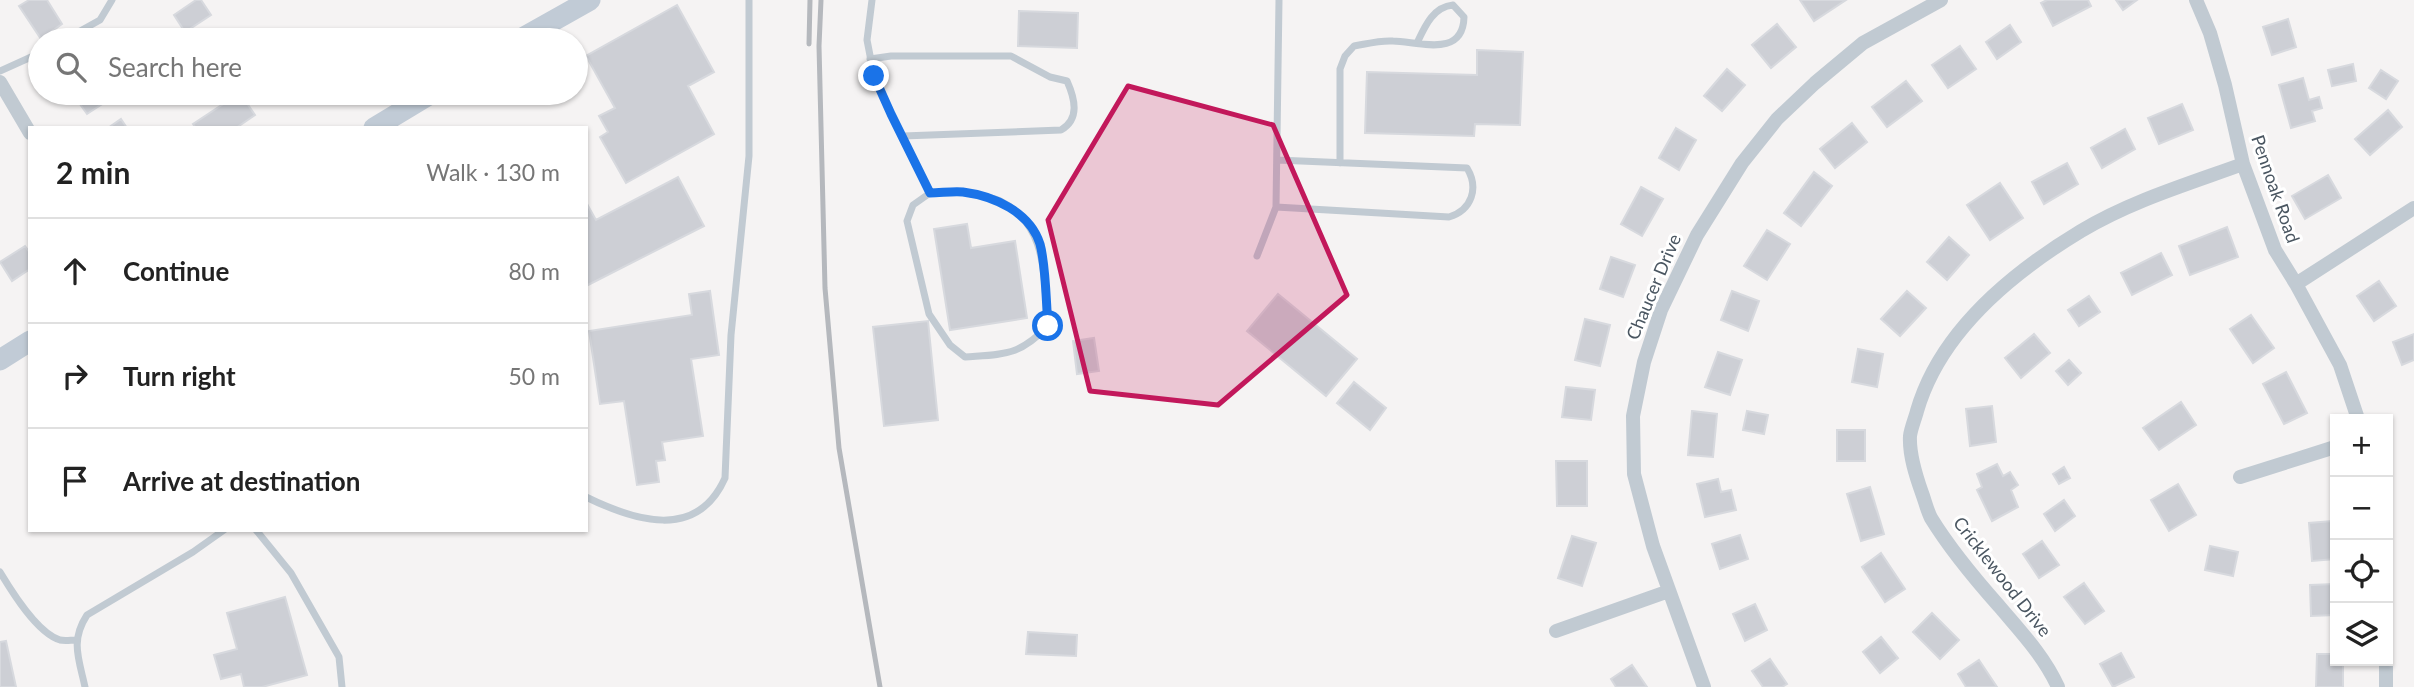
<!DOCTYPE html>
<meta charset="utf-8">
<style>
body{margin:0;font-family:Lato,sans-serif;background:#f6f6f6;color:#222}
.controls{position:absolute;right:21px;bottom:21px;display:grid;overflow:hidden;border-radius:0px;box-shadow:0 2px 5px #0004}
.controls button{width:63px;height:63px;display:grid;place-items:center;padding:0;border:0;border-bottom:2px solid #e0e0e0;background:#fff;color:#222;font:35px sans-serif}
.stop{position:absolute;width:21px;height:21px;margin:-16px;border:5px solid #1a73e8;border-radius:50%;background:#fff}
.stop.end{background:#1a73e8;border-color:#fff;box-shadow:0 2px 7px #0008}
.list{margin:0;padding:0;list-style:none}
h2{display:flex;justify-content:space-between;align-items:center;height:91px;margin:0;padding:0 28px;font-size:30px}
h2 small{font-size:23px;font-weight:400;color:#767676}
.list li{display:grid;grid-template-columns:46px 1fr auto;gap:21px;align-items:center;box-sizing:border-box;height:105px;padding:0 28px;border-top:2px solid #e0e0e0}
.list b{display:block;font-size:26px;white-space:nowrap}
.list em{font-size:23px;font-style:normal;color:#767676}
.icon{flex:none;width:38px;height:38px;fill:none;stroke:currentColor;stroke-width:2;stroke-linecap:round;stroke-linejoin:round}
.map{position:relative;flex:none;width:2414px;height:687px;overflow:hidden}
.search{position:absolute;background:#fff;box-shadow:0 2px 5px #0004;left:28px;top:28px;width:560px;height:77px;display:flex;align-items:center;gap:18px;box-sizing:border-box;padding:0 24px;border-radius:38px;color:#767676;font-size:26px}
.panel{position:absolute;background:#fff;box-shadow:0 2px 5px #0004;left:28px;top:126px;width:560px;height:406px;border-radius:0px}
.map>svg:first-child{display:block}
</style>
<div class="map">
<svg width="2414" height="687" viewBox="0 0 2414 687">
<rect width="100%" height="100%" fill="#f5f3f3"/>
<path fill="#cdcfd5" stroke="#d7d9de" stroke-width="2" d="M 29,0 L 47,0 L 62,24 L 41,39 L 19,6 Z
M 196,0 L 201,0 L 211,15 L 185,32 L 174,15 Z
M 1800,0 L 1846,0 L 1814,21 Z
M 2047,0 L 2088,0 L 2091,6 L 2053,26 L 2041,3 Z
M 2116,0 L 2137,0 L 2123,10 Z
M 677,5 L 714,72 L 688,86 L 714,134 L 626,183 L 600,137 L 608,132 L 599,116 L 615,108 L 586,56 Z
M 1019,11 L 1078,13 L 1077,48 L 1018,46 Z
M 2288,19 L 2296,47 L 2272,55 L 2263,27 Z
M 1777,24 L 1796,47 L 1771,68 L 1752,45 Z
M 2010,25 L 2021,42 L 1997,59 L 1986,42 Z
M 1960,46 L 1976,69 L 1948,88 L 1932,65 Z
M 1477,50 L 1523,52 L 1520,125 L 1475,124 L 1474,136 L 1365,133 L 1367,72 L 1477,75 Z
M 2353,64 L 2356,81 L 2332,86 L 2328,70 Z
M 1727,69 L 1745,85 L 1722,111 L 1704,96 Z
M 2381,70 L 2398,81 L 2386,99 L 2369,88 Z
M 2303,78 L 2309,100 L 2319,97 L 2322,108 L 2312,111 L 2315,121 L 2291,128 L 2279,85 Z
M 1906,81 L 1922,101 L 1887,127 L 1872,107 Z
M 72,93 L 106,93 L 110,99 L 87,114 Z
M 240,93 L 255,115 L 236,128 L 196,128 L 193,124 Z
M 2182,104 L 2193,130 L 2159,144 L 2148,118 Z
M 2388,110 L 2402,127 L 2370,155 L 2355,139 Z
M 121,119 L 127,128 L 108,128 Z
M 1852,123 L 1867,142 L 1835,168 L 1820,149 Z
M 1676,128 L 1696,140 L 1679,170 L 1659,158 Z
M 2125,129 L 2135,149 L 2102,168 L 2091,148 Z
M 2067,163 L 2078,184 L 2044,204 L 2032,182 Z
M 1814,172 L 1832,186 L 1801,226 L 1784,213 Z
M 2328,175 L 2341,198 L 2305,219 L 2292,196 Z
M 678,177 L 704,226 L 586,286 L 586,202 L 596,220 Z
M 2000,183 L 2023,218 L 1990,240 L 1967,205 Z
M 1641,187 L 1663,199 L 1642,236 L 1621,224 Z
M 967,224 L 971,248 L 1015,241 L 1027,318 L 950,330 L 934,229 Z
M 2227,227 L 2238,257 L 2190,275 L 2179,246 Z
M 1767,230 L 1790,244 L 1767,280 L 1744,266 Z
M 1949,237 L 1969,255 L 1947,280 L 1927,262 Z
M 25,246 L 30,253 L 30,269 L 12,281 L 0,262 Z
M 2161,253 L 2172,275 L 2132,295 L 2121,273 Z
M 1611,257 L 1635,265 L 1623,297 L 1600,289 Z
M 2379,281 L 2396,306 L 2374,321 L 2357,296 Z
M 710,291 L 719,355 L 691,359 L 703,436 L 662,442 L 665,460 L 656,461 L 659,482 L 637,485 L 624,401 L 600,404 L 589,331 L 692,315 L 689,294 Z
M 1732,291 L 1759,301 L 1748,331 L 1721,320 Z
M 1907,291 L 1926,308 L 1900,336 L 1881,319 Z
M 1278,294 L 1357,359 L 1326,396 L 1247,331 Z
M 2089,296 L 2100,312 L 2079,326 L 2068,310 Z
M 2251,315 L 2274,348 L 2253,363 L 2230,329 Z
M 1585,319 L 1610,325 L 1600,366 L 1575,360 Z
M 928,321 L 938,420 L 884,426 L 873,327 Z
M 2034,334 L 2050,353 L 2021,378 L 2005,358 Z
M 2414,334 L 2414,360 L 2402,365 L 2393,342 Z
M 1094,338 L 1099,371 L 1077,374 L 1073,341 Z
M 1858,349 L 1883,354 L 1877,387 L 1852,382 Z
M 1718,352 L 1742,360 L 1730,395 L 1705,387 Z
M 2069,360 L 2081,373 L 2068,385 L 2056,371 Z
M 2286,372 L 2307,413 L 2284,424 L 2263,384 Z
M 1354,382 L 1386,408 L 1370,430 L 1337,403 Z
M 1566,387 L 1595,390 L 1591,420 L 1562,417 Z
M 2181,402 L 2196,425 L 2159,450 L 2143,428 Z
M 1992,406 L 1996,442 L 1970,446 L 1966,409 Z
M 1692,411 L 1717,414 L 1713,457 L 1688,455 Z
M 1747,411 L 1768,415 L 1764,434 L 1743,430 Z
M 1837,430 L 1865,430 L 1865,461 L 1837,461 Z
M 1556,461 L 1587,461 L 1587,506 L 1557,506 Z
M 1997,464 L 2003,476 L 2010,472 L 2018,485 L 2011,490 L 2018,507 L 1992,521 L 1977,490 L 1982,487 L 1977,474 Z
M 2064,467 L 2070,478 L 2059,484 L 2053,474 Z
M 1718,479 L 1721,492 L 1731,490 L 1736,510 L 1705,517 L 1697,484 Z
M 2178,484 L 2196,515 L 2169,531 L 2151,500 Z
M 1870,487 L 1884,534 L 1861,541 L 1847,494 Z
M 2064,500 L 2075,516 L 2055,531 L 2044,514 Z
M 2332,521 L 2335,559 L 2312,561 L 2309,523 Z
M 1740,535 L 1748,559 L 1720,569 L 1712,544 Z
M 1572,536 L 1596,543 L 1582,586 L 1558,578 Z
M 2042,541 L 2059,565 L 2039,578 L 2023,554 Z
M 2210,546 L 2238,552 L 2233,576 L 2205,570 Z
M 1881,553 L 1905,589 L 1885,602 L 1862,567 Z
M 2084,583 L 2104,611 L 2085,624 L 2064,597 Z
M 2335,584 L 2335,615 L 2311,616 L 2310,585 Z
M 285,597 L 307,675 L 262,687 L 244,687 L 241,674 L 221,679 L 214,655 L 237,649 L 227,613 Z
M 1755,604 L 1767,630 L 1745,641 L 1733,614 Z
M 1932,613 L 1959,640 L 1940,659 L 1913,632 Z
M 1028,632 L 1077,635 L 1076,656 L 1026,654 Z
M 1881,637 L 1898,658 L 1880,673 L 1863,652 Z
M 6,641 L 16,687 L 0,687 L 0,642 Z
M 2121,653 L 2134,677 L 2113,687 L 2100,664 Z
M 2317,654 L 2335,654 L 2335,661 L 2343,661 L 2343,687 L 2316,687 Z
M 1770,659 L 1787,684 L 1782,687 L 1763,687 L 1752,671 Z
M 1979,660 L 1997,687 L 1966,687 L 1958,674 Z
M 1632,665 L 1647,687 L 1616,687 L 1611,679 Z"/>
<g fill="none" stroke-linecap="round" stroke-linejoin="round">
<path stroke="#c1cad2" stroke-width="7" d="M 872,0 L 867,40 L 874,76 L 891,114 L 930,193
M 64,40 L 100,20 L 112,0
M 870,59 L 891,56 L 1011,56 L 1050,77 L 1067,81 C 1075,99 1080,119 1061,130 L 903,136
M 0,71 L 40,53
M 1340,163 L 1340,69 L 1345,56 L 1354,46 C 1366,44 1380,40 1393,41 C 1420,42 1463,58 1464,17 L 1453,5 C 1433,7 1425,26 1417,43
M 963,192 C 974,195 989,196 1000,201 C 1049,225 1043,279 1048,326 C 1019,356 1005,354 965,357 L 950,345 L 929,314 L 907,221 L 913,205 L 930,193 Z
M 1276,207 L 1449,217 C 1472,210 1479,188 1467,168 L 1277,160
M 1257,256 L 1276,207 L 1279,0
M 586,497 C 635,521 697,541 725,478 L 731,335 L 749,156 L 749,0
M 256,530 L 291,573 L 339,657 L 342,687
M 0,572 C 12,592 37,633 60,640 C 65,641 71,640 77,640
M 85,687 C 79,659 70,641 87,615 L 193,552 L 224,530"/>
<path stroke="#c1cad2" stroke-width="14" d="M 2196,0 L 2210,33 L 2225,85 L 2243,164 L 2275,250 L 2296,284 L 2340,365 L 2358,419
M 0,82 L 30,133
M 2296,284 L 2414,208
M 2240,477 L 2335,447
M 1556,631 L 1669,591
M 2386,661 L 2386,687
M 1704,687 L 1653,546 L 1634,474 L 1633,416 L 1644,362 L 1661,310 L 1697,235 L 1742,163 L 1777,119 L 1815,83 L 1863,43 L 1941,0
M 2058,687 C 2044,656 2021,632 1999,606 C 1975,579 1950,549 1931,518 C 1927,510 1925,501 1922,493 C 1916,476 1909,455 1910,436 C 1911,428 1915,419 1917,411 C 1940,331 2013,272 2081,231 C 2131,201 2188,184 2243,164"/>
<path stroke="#c1cbd6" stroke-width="21" d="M 519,40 L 590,0
M 374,128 L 432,93
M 0,360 L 30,341"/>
<path stroke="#b5b8bd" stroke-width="5" d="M 821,0 L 819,46 L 825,288 L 839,448 L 880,687
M 809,44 L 810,0"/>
</g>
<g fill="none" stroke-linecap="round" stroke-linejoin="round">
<path stroke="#1a73e8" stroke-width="9" d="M 874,76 L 891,114 L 930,193 C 941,193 952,191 963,192 C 994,196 1030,212 1040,244 C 1046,266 1046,302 1048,326"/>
</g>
<path fill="#c2185b" fill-opacity="0.2" stroke="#c2185b" stroke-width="5" stroke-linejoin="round" d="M 1128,86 L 1273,125 L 1347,295 L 1218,405 L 1090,391 L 1048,220 Z"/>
<g text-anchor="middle" stroke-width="6" stroke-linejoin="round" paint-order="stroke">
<g font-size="18" fill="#4a5661" stroke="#fff">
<text transform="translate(2275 189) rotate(71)" y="6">Pennoak Road</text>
<text transform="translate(1654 287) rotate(-67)" y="6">Chaucer Drive</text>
<text transform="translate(2002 577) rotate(52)" y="6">Cricklewood Drive</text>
</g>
</g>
</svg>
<div class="controls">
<button>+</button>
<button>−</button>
<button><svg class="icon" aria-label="locate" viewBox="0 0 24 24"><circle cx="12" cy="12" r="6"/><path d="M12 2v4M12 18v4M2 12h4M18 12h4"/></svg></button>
<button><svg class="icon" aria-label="layers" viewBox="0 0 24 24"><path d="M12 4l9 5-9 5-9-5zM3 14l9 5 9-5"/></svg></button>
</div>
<div class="stop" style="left:1048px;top:326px"></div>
<div class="stop end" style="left:874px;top:76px"></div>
<div class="search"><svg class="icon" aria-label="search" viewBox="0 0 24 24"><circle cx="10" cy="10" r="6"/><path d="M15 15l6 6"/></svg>Search here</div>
<section class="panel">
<h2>2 min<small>Walk · 130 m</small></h2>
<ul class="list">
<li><svg class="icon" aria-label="ahead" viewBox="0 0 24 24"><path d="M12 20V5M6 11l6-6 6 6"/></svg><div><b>Continue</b></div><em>80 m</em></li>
<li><svg class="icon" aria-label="right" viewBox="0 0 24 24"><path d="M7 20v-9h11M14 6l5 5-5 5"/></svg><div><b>Turn right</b></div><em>50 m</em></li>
<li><svg class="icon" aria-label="arrive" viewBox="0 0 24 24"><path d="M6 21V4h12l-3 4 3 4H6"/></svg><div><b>Arrive at destination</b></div></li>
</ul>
</section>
</div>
